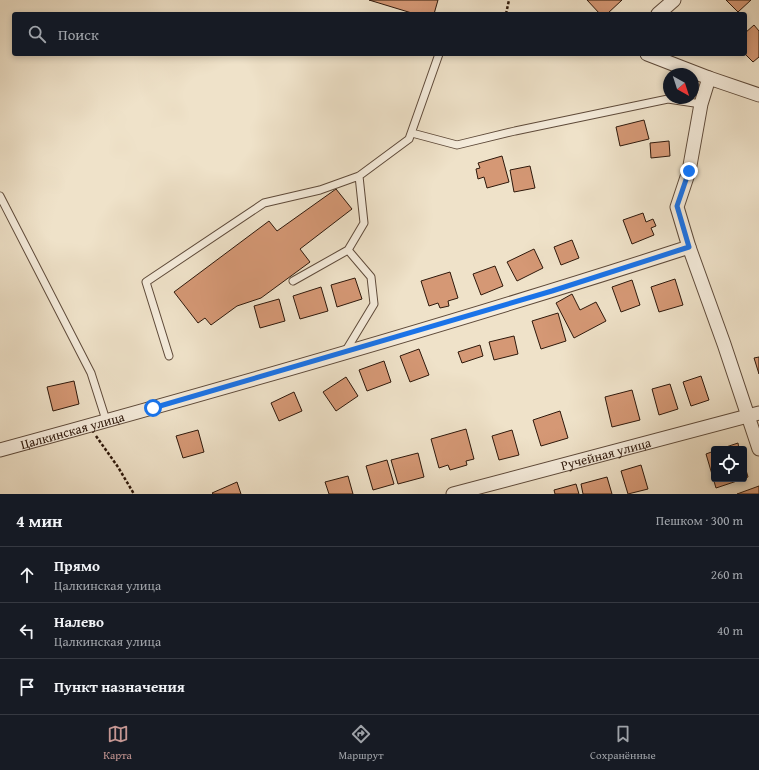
<!DOCTYPE html>
<html lang="ru">
<meta charset="utf-8">
<style>
body{margin:0;font-family:"Gentium Book Plus",serif;background:#20242c;color:#f1f3f6}
.controls{position:absolute;right:12px;bottom:12px;display:grid;overflow:hidden;border-radius:4px;box-shadow:0 2px 6px #0003}
.controls button{width:36px;height:36px;display:grid;place-items:center;padding:0;border:0;border-bottom:1px solid #363941;background:#171b24;color:#f1f3f6;font:20px sans-serif}
.compass{position:absolute;left:663px;top:68px;width:36px;height:36px;border-radius:50%;background:#171b24;box-shadow:0 2px 6px #0003;rotate:141deg}
.stop{position:absolute;width:12px;height:12px;margin:-9px;border:3px solid #1a73e8;border-radius:50%;background:#fff}
.stop.end{background:#1a73e8;border-color:#fff;box-shadow:0 1px 4px #0008}
.list{margin:0;padding:0;list-style:none}
h2{display:flex;justify-content:space-between;align-items:center;height:52px;margin:0;padding:0 16px;font-size:17px}
h2 small{font-size:13px;font-weight:400;color:#9ea1a6}
.list li{display:grid;grid-template-columns:26px 1fr auto;gap:12px;align-items:center;box-sizing:border-box;height:56px;padding:0 16px;border-top:1px solid #363941}
.list b{display:block;font-size:15px;white-space:nowrap}
.list p{margin:0;font-size:13px;white-space:nowrap;color:#9ea1a6}
.list em{font-size:13px;font-style:normal;color:#9ea1a6}
.icon{flex:none;width:22px;height:22px;fill:none;stroke:currentColor;stroke-width:2;stroke-linecap:round;stroke-linejoin:round}
.map{position:relative;flex:none;width:759px;height:494px;overflow:hidden}
.search{position:absolute;background:#171b24;box-shadow:0 2px 6px #0003;left:12px;right:12px;top:12px;height:44px;display:flex;align-items:center;gap:10px;box-sizing:border-box;padding:0 14px;border-radius:4px;color:#9ea1a6;font-size:15px}
.sheet{height:220px;background:#171b24}
nav{display:flex;justify-content:space-around;align-items:center;box-sizing:border-box;height:56px;border-top:1px solid #363941;background:#171b24;font-size:11px;color:#9ea1a6}
nav a{display:grid;justify-items:center;gap:2px}
nav .on{color:#c59692}
.map>svg:first-child{display:block}
</style>
<div class="map">
<svg width="759" height="494" viewBox="0 0 759 494">
<rect width="100%" height="100%" fill="#efe2c9"/>
<filter id="stains"><feTurbulence type="fractalNoise" baseFrequency=".005" numOctaves="4"/><feColorMatrix values="0 0 0 0 .2 0 0 0 0 .09 0 0 0 0 .02 0 0 0 .5 -.17"/></filter>
<radialGradient id="worn" r=".72"><stop offset=".6" stop-color="#630" stop-opacity="0"/><stop offset="1" stop-color="#630" stop-opacity=".3"/></radialGradient>
<path fill="#d59875" stroke="#2e180b" d="M 369,0 L 438,0 L 434,14 L 415,14 Z
M 587,0 L 622,0 L 607,14 L 600,14 Z
M 726,0 L 751,0 L 738,12 Z
M 754,25 L 759,31 L 759,57 L 753,62 L 745,54 L 745,33 Z
M 644,120 L 649,139 L 620,146 L 616,127 Z
M 669,141 L 670,156 L 651,158 L 650,143 Z
M 502,156 L 509,182 L 487,188 L 484,177 L 478,179 L 476,169 L 480,168 L 478,163 Z
M 530,166 L 535,188 L 514,192 L 510,170 Z
M 336,189 L 352,209 L 300,249 L 310,262 L 261,298 L 237,306 L 211,325 L 205,318 L 198,323 L 174,292 L 269,221 L 277,231 Z
M 643,213 L 646,222 L 653,219 L 656,226 L 651,228 L 654,235 L 632,244 L 623,220 Z
M 572,240 L 579,258 L 561,265 L 554,247 Z
M 534,249 L 543,268 L 517,281 L 507,262 Z
M 495,266 L 503,286 L 481,295 L 473,274 Z
M 450,272 L 458,298 L 448,301 L 449,306 L 440,308 L 438,303 L 429,306 L 421,281 Z
M 355,278 L 362,299 L 337,307 L 331,285 Z
M 675,279 L 683,305 L 659,312 L 651,287 Z
M 632,280 L 640,305 L 621,312 L 612,287 Z
M 321,287 L 328,311 L 300,319 L 293,296 Z
M 572,294 L 580,310 L 596,302 L 606,321 L 574,338 L 556,303 Z
M 279,299 L 285,321 L 260,328 L 254,306 Z
M 558,313 L 566,341 L 541,349 L 532,321 Z
M 514,336 L 518,354 L 494,360 L 489,342 Z
M 480,345 L 483,356 L 462,363 L 458,352 Z
M 419,349 L 429,375 L 410,382 L 400,356 Z
M 759,357 L 759,374 L 754,358 Z
M 384,361 L 391,382 L 367,391 L 359,370 Z
M 701,376 L 709,400 L 691,406 L 683,382 Z
M 346,377 L 358,396 L 336,411 L 323,392 Z
M 74,381 L 79,404 L 53,411 L 47,387 Z
M 670,384 L 678,409 L 659,415 L 652,389 Z
M 632,390 L 640,420 L 612,427 L 605,397 Z
M 294,392 L 302,411 L 279,421 L 271,403 Z
M 560,411 L 568,438 L 541,446 L 533,420 Z
M 466,429 L 474,459 L 466,461 L 467,465 L 450,470 L 448,465 L 439,468 L 431,439 Z
M 198,430 L 204,452 L 183,458 L 176,436 Z
M 512,430 L 519,455 L 499,460 L 492,436 Z
M 738,443 L 739,449 L 720,449 Z
M 714,451 L 714,479 L 743,479 L 716,488 L 706,454 Z
M 418,453 L 424,477 L 398,484 L 391,460 Z
M 387,460 L 394,484 L 373,490 L 366,466 Z
M 744,463 L 748,477 L 744,479 Z
M 641,465 L 648,489 L 628,494 L 621,471 Z
M 348,476 L 353,494 L 329,494 L 325,482 Z
M 607,477 L 612,494 L 583,494 L 581,484 Z
M 237,482 L 241,494 L 213,494 L 212,493 Z
M 576,484 L 579,494 L 555,494 L 554,490 Z
M 759,486 L 759,494 L 737,494 Z"/>
<g fill="none" stroke-linecap="round" stroke-linejoin="round">
<g stroke="#5e4a3a" stroke-width="9">
<path id="lane" d="M 412,133 L 457,145 L 515,131 L 668,99 L 701,104
M 0,196 L 91,373 L 106,420
M 348,250 L 364,223 L 359,176
M 293,281 L 348,250 L 371,277 L 374,304 L 345,352
M 169,356 L 146,282 L 264,203 L 320,190 L 359,176 L 409,139 L 439,54"/>
</g>
<g stroke="#5e4a3a" stroke-width="15">
<g id="street">
<path d="M 658,14 L 674,0"/>
<path d="M 647,54 L 709,78"/>
<path d="M 689,247 L 724,344 L 759,449"/>
<path id="s1" d="M 0,450 C 231,387 461,321 689,247 L 677,207 L 689,171 L 701,104 L 709,78 L 759,95"/>
<path id="s2" d="M 453,494 L 759,413"/>
</g>
</g>
<path stroke="#2e180b" stroke-width="2.5" stroke-dasharray="3 2" stroke-linecap="butt" d="M 506,14 L 509,0
M 96,436 L 118,467 L 134,494"/>
<use href="#lane" stroke="#f5ecdc" stroke-width="7"/>
<use href="#street" stroke="#f5ecdc" stroke-width="13"/>
</g>
<g fill="none" stroke-linecap="round" stroke-linejoin="round">
<path stroke="#1a73e8" stroke-width="5" d="M 153,408 L 552,291 L 689,247 L 677,206 L 689,171"/>
</g>
<g text-anchor="middle" stroke-width="4" stroke-linejoin="round" paint-order="stroke">
<g font-size="13" fill="#2e180b" stroke="#f5ecdc">
<text dy="5" stroke="none"><textPath href="#s1" startOffset="75">Цалкинская улица</textPath></text>
<text dy="5" stroke="none"><textPath href="#s2" startOffset="158">Ручейная улица</textPath></text>
</g>
</g>
<rect width="100%" height="100%" filter="url(#stains)"/>
<rect width="100%" height="100%" fill="url(#worn)"/>
</svg>
<div class="controls">
<button><svg class="icon" aria-label="locate" viewBox="0 0 24 24"><circle cx="12" cy="12" r="6"/><path d="M12 2v4M12 18v4M2 12h4M18 12h4"/></svg></button>
</div>
<svg class="compass" viewBox="-18 -18 36 36"><path d="M0-13l5 13h-10z" fill="#e53935"/><path d="M0 13l5-13h-10z" fill="#9ea1a6"/></svg>
<div class="stop" style="left:153px;top:408px"></div>
<div class="stop end" style="left:689px;top:171px"></div>
<div class="search"><svg class="icon" aria-label="search" viewBox="0 0 24 24"><circle cx="10" cy="10" r="6"/><path d="M15 15l6 6"/></svg>Поиск</div>
</div>
<section class="sheet">
<h2>4 мин<small>Пешком · 300 m</small></h2>
<ul class="list">
<li><svg class="icon" aria-label="ahead" viewBox="0 0 24 24"><path d="M12 20V5M6 11l6-6 6 6"/></svg><div><b>Прямо</b><p>Цалкинская улица</p></div><em>260 m</em></li>
<li><svg class="icon" aria-label="left" viewBox="0 0 24 24"><path d="M17 20v-9H6M10 6l-5 5 5 5"/></svg><div><b>Налево</b><p>Цалкинская улица</p></div><em>40 m</em></li>
<li><svg class="icon" aria-label="arrive" viewBox="0 0 24 24"><path d="M6 21V4h12l-3 4 3 4H6"/></svg><div><b>Пункт назначения</b></div></li>
</ul>
</section>
<nav>
<a class="on"><svg class="icon" aria-label="map" viewBox="0 0 24 24"><path d="M3 6l6-2 6 2 6-2v14l-6 2-6-2-6 2zM9 4v14M15 6v14"/></svg>Карта</a>
<a><svg class="icon" aria-label="directions" viewBox="0 0 24 24"><path d="M12 3l9 9-9 9-9-9zM9 14v-3h6M13 9l2 2-2 2"/></svg>Маршрут</a>
<a><svg class="icon" aria-label="saved" viewBox="0 0 24 24"><path d="M7 4h10v16l-5-4-5 4z"/></svg>Сохранённые</a>
</nav>
